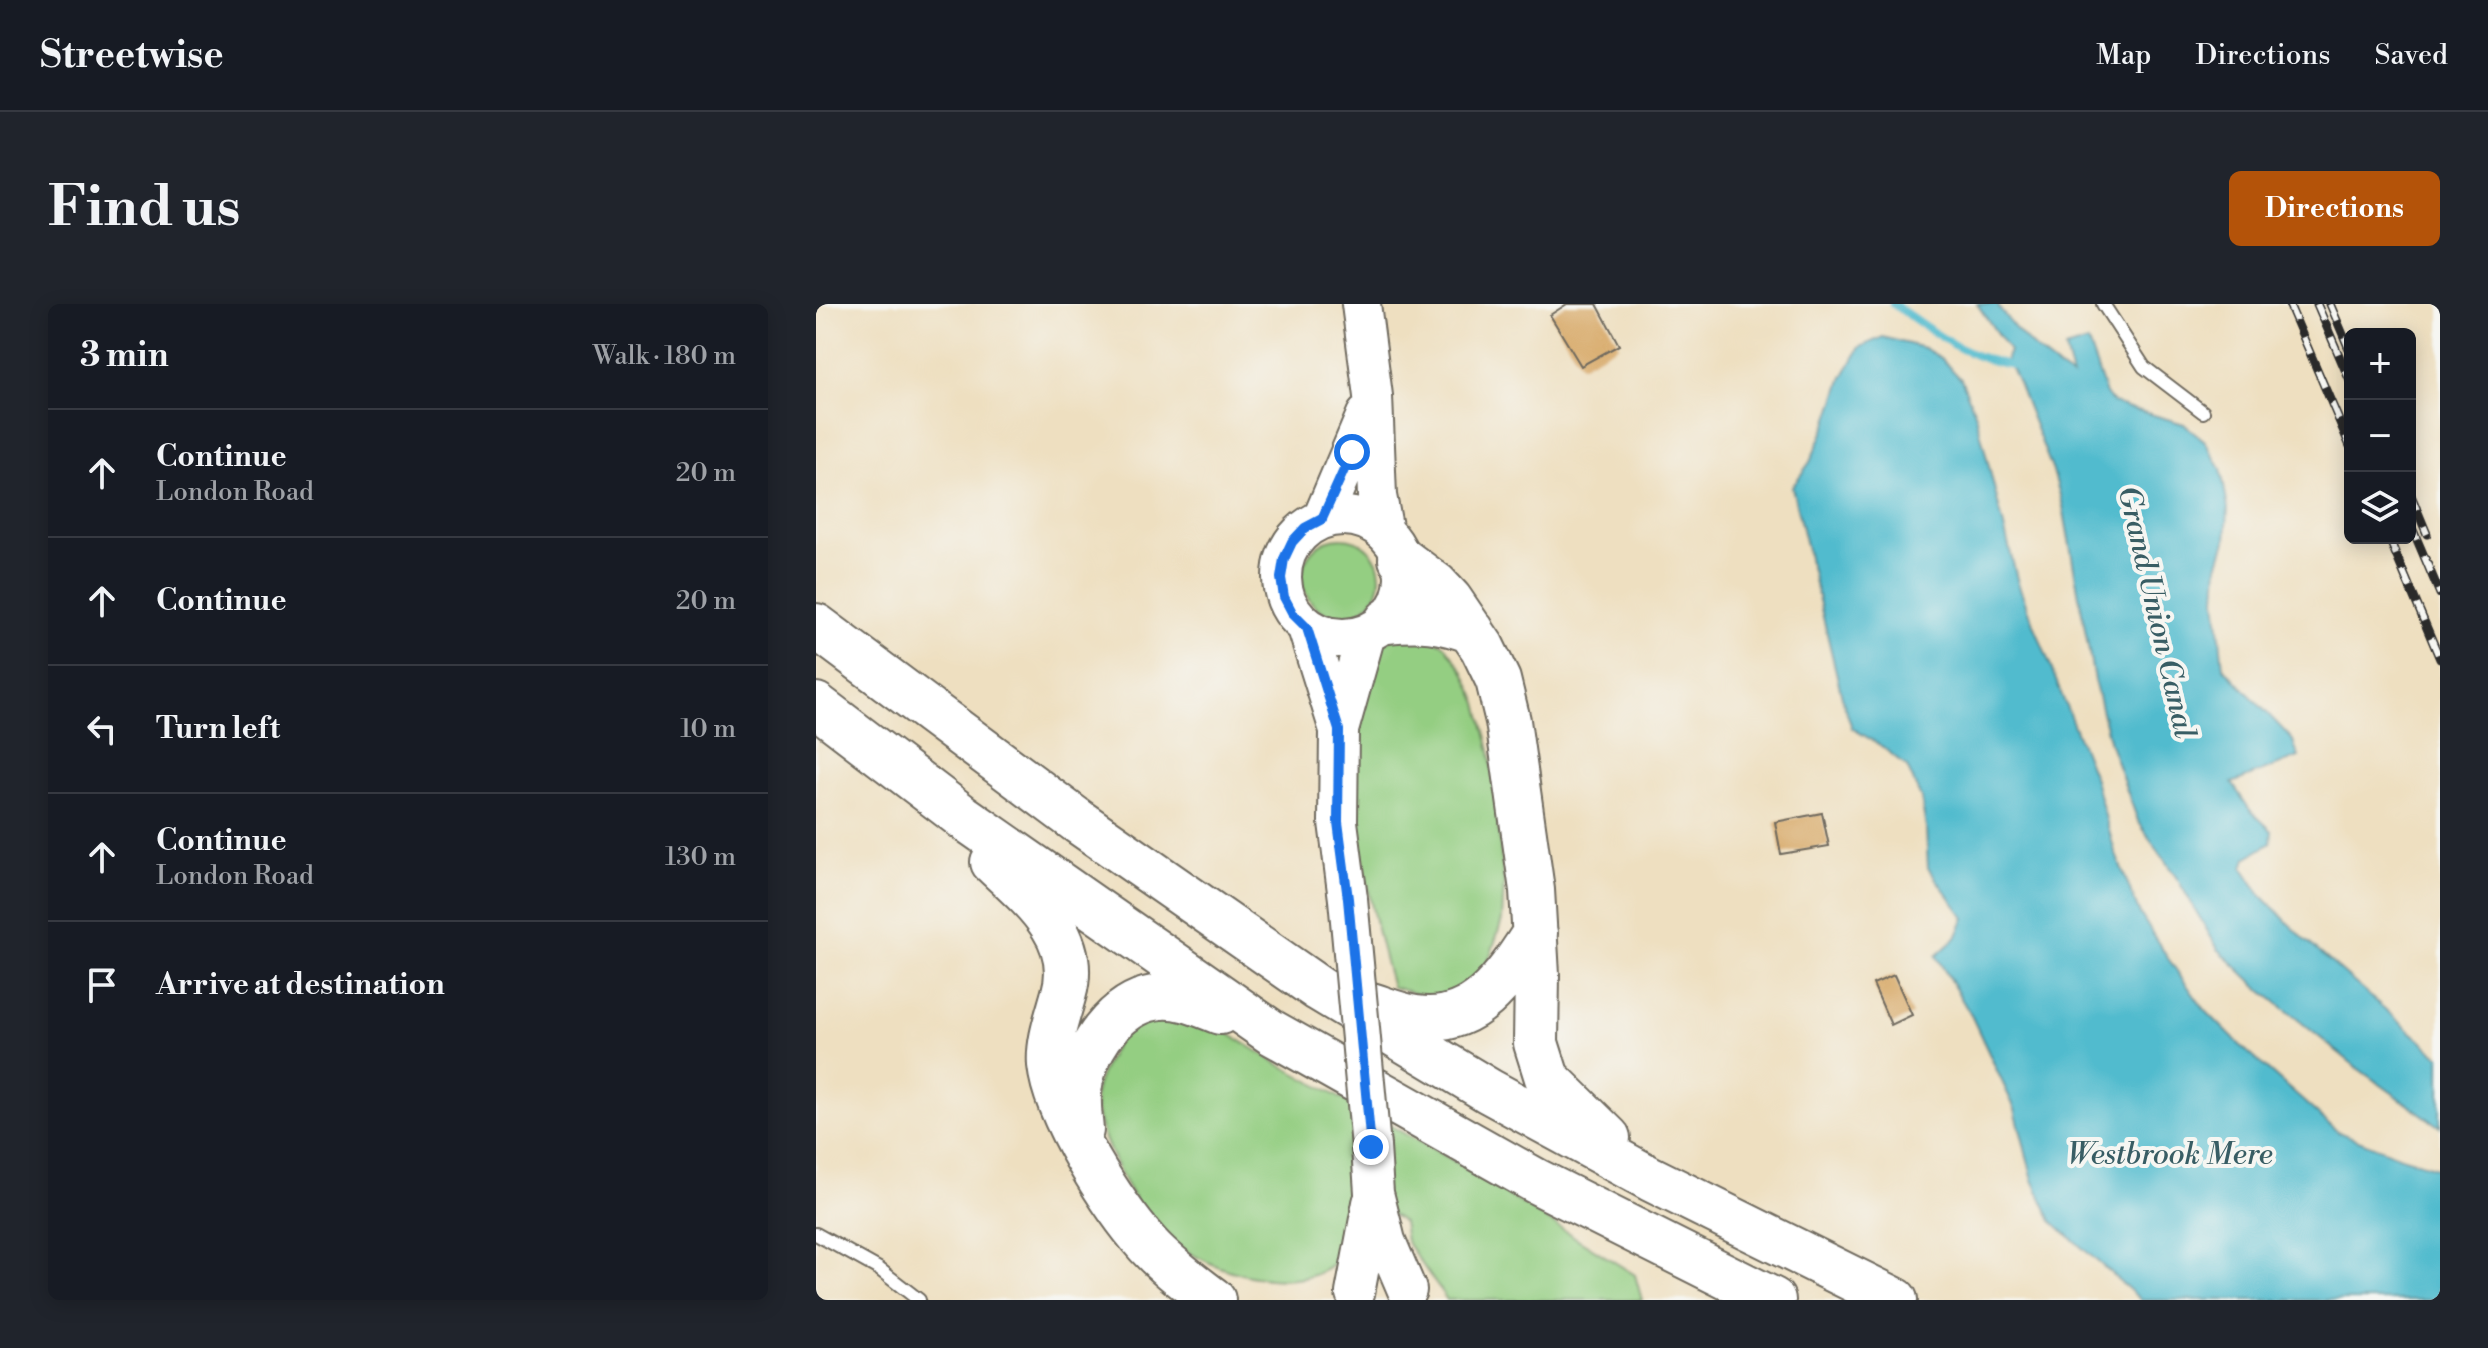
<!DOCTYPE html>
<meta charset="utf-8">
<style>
body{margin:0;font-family:"Libre Bodoni",serif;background:#20242c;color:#f1f3f6}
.controls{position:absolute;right:24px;top:24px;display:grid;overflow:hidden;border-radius:12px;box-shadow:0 4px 20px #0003}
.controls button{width:72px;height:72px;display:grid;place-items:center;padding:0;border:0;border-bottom:2px solid #363941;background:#171b24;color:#f1f3f6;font:40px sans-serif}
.stop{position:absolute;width:24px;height:24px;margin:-18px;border:6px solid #1a73e8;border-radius:50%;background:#fff}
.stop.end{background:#1a73e8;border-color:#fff;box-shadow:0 2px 8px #0008}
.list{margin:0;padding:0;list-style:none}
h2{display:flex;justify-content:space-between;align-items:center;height:104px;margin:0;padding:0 32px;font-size:34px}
h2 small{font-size:26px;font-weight:400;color:#9ea1a6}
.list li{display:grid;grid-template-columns:52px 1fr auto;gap:24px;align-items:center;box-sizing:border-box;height:128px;padding:0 32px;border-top:2px solid #363941}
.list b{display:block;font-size:30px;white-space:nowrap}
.list p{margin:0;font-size:26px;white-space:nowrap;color:#9ea1a6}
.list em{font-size:26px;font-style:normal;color:#9ea1a6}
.icon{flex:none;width:44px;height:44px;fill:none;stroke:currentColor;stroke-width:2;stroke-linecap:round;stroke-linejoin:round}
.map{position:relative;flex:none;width:1624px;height:996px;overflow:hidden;border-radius:12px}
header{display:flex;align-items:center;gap:48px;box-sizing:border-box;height:112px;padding:0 40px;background:#171b24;border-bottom:2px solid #363941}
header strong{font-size:38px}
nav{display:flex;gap:44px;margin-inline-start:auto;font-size:28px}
.intro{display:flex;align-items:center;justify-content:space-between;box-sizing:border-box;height:192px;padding:0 48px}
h1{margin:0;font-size:56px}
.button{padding:20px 36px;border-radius:12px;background:#b45309;color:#fff;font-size:28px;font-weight:700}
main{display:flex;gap:48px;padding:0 48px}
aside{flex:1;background:#171b24;border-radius:12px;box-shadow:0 4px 20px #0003}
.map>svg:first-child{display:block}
</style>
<header>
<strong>Streetwise</strong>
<nav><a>Map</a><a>Directions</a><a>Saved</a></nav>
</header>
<div class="intro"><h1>Find us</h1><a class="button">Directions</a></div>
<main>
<aside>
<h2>3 min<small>Walk · 180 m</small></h2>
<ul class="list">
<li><svg class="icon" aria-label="ahead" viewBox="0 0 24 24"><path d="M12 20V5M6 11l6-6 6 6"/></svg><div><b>Continue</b><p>London Road</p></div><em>20 m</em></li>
<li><svg class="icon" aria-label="ahead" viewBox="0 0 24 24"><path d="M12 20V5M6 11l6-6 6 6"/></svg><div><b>Continue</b></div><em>20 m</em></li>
<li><svg class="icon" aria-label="left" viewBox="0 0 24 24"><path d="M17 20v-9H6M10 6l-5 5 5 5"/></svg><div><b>Turn left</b></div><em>10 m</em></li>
<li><svg class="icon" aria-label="ahead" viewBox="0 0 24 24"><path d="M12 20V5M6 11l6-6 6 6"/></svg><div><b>Continue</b><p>London Road</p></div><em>130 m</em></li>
<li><svg class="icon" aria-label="arrive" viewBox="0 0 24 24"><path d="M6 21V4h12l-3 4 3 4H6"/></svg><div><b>Arrive at destination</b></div></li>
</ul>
</aside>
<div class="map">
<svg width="1624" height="996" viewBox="0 0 1624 996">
<rect width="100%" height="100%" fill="#f6f6f2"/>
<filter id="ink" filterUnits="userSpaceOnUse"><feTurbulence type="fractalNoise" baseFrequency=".0125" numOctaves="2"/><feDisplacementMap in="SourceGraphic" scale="16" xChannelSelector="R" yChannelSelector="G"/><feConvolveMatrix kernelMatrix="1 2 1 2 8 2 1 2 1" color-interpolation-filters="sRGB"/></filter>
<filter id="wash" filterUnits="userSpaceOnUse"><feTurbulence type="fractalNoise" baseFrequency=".006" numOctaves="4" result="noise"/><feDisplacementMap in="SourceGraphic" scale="32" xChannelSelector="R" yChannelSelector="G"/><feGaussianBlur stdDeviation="1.8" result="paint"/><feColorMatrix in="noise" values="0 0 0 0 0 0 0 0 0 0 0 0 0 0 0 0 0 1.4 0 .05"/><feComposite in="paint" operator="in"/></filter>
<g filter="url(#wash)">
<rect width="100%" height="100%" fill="#eedfc0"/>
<path fill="#94ce82" stroke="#607c56" stroke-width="2" d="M486 273a39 39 0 1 1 78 0a39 39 0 1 1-78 0Z
M 596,327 L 628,340 L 648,368 L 662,399 L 674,447 L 688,578 L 686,616 L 668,671 L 624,696 L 576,683 C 554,606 510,416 558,347 C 565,337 585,332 596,327 Z
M 351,710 L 400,722 L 459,758 L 636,856 L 819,971 L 826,996 L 631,996 L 590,937 L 587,918 L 536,883 C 535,900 536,920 530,937 C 528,945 523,952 519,959 C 478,996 381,966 339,923 C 317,901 273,816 280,785 C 284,766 298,746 306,729 Z"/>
<path fill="#51bbce" stroke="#3e737c" stroke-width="2" d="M 1161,0 L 1181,0 C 1200,30 1226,54 1256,73 L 1249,45 L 1272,38 L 1290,90 L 1297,99 L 1368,120 L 1389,137 L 1405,165 L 1412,205 L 1410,237 L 1402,262 L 1400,295 L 1407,363 L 1476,435 L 1483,453 L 1416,479 L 1434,506 L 1456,527 L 1455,539 L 1430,554 L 1427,564 L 1444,590 L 1487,634 L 1624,753 L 1624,823 L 1544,766 L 1444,685 L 1402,645 L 1362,576 L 1322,517 L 1294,440 L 1278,376 L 1247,202 L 1238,170 L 1202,79 L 1190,54 L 1193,47 Z
M 1067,33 L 1108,44 L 1125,54 L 1145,75 L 1160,111 L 1202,279 L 1279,476 L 1299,548 L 1323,608 L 1351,653 L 1388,705 L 1426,743 L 1522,828 L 1585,853 L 1624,865 L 1624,996 L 1325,996 L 1236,917 L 1217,876 L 1199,805 L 1156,713 L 1120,652 L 1140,634 L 1149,614 L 1112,564 L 1110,524 L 1105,494 L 1091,463 L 1067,443 L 1036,424 L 1027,397 L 976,183 L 994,158 L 1012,117 L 1027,73 L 1044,43 Z"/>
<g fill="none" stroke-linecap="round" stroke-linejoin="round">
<path stroke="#51bbce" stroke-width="8" d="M 1077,0 C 1121,30 1149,56 1203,62"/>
</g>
<g id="blocks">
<path fill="#d7a765" d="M 751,0 L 781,0 L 803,41 L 765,62 L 734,11 Z
M 1006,509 L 1013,542 L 965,550 L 959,518 Z
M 1078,671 L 1096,711 L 1075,721 L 1057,680 Z"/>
</g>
</g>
<g filter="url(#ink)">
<use href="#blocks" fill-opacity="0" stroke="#6f6a5f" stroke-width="2"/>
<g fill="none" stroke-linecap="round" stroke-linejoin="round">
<g stroke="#6f6a5f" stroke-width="16">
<path id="lane" d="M 1287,0 L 1328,63 L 1387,108
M 0,930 L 63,965 L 103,996"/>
</g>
<g stroke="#6f6a5f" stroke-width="42">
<path id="primary" d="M 545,0 L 557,92 L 561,192 L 568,228
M466 273a61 61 0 1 1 122 0a61 61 0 1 1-122 0Z
M 506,215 L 550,111
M 491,324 L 523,426
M 532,595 L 522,518 L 523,426 L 550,330
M 555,843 L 558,889 L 570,937 L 591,986
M 539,989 L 556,899"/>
</g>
<g stroke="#6f6a5f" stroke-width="48">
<path id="highway" d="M 585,255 L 620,281 L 634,296 L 666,343 L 682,376 L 692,417 L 716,586 L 721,671 L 720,739 L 731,774 L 792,834
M 571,317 C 604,314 625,315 656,327
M 0,322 L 263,518 L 503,685 L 673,787 L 835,875 L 1079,996
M 0,401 L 147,513 L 455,728 L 720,877 L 957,996
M 177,558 C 214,593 264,632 248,689 C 242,712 232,737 234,761 C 239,811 298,903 332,941 C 351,962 375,979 397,996
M 552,700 C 568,705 584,712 600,714 C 660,723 691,672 719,629
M 265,826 C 263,807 261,789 266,771 C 276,735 305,696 345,693 C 366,691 386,701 404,708"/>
</g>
<use href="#lane" stroke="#fff" stroke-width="12"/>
<use href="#primary" stroke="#fff" stroke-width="38"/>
<use href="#highway" stroke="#fff" stroke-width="44"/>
<g stroke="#2b2b2b" stroke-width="9">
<path id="rail" d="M 1473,0 L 1534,142
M 1501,0 L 1534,77
M 1514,0 L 1534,47
M 1594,189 L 1611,230
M 1594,219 L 1624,290
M 1573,234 L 1624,355"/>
</g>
<use href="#rail" stroke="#f6f6f2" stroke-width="6" stroke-dasharray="18" stroke-linecap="butt"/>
<g stroke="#6f6a5f" stroke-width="42" stroke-linecap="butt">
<path id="primary-bridge" d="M 532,595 L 555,843"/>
</g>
<use href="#primary-bridge" stroke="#fff" stroke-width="38"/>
</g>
</g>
<g fill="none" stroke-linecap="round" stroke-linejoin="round" filter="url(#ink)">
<path stroke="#1a73e8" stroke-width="10" d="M 536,148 L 506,215 L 489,224 L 476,238 L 468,255 L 465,274 L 468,293 L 477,310 L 491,324 L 523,426 L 522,518 L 532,595 L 555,843"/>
</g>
<g text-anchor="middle" stroke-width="8" stroke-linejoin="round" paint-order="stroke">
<g font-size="30" font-style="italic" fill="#385d64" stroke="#f6f6f2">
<text transform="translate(1341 308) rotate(77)" y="10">Grand Union Canal</text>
<text x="1354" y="860">Westbrook Mere</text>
</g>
</g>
</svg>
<div class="controls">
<button>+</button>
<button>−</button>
<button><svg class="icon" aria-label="layers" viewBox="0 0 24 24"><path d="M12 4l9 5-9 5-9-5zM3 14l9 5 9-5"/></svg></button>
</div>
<div class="stop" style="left:536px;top:148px"></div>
<div class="stop end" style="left:555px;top:843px"></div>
</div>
</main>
